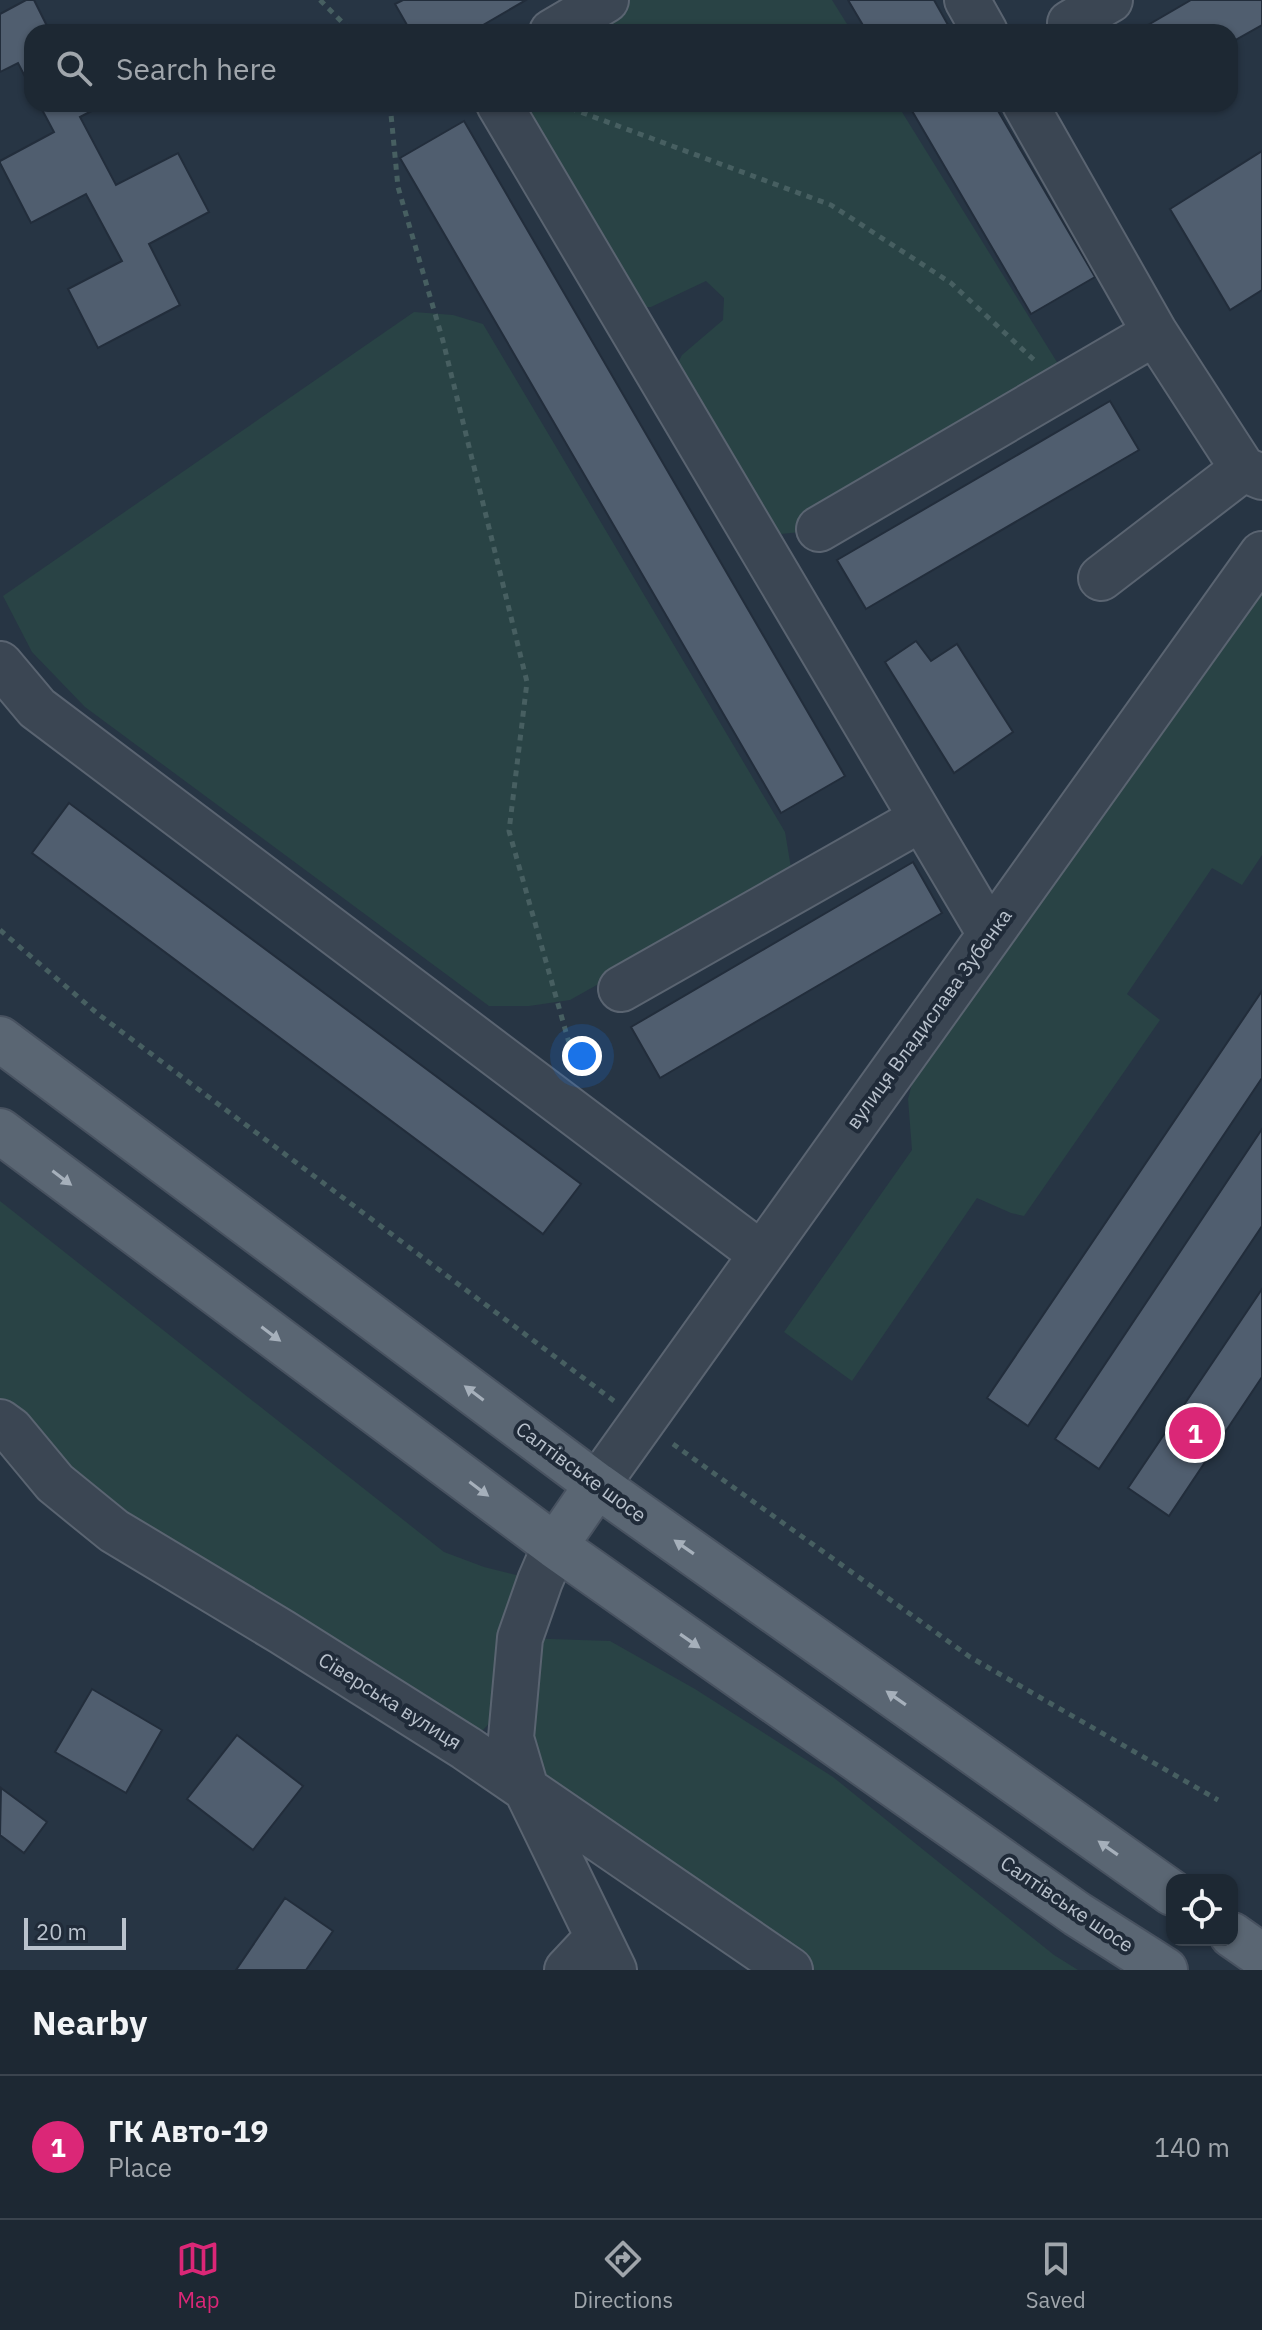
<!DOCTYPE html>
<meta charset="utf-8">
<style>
body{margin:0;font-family:"IBM Plex Sans",sans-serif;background:#25303b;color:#f1f3f6}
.controls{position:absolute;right:24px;bottom:24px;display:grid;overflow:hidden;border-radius:16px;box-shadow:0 2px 6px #0004}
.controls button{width:72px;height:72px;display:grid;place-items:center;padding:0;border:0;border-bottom:2px solid #3b444e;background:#1d2833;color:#f1f3f6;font:40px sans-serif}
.scale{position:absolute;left:24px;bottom:20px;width:102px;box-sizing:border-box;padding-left:8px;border:4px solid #b9c2cd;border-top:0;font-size:22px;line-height:28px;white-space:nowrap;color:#b9c2cd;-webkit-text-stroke:6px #202b39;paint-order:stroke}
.you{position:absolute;left:582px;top:1056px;width:28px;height:28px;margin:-20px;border:6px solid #fff;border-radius:50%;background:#1a73e8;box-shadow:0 0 0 12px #1a73e833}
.badge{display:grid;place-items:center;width:52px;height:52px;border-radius:50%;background:#db2777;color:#fff;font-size:26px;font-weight:700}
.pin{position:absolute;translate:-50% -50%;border:4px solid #fff;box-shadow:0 2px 8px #0006}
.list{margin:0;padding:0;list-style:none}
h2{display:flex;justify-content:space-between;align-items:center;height:104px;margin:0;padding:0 32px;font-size:34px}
h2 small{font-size:26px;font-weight:400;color:#a0a6ac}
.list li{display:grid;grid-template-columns:52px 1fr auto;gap:24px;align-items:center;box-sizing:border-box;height:144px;padding:0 32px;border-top:2px solid #3b444e}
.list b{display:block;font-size:30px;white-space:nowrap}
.list p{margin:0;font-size:26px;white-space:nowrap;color:#a0a6ac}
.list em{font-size:26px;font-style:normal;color:#a0a6ac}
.icon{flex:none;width:44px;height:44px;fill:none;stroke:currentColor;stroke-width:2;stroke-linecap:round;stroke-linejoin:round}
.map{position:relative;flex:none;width:1262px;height:1970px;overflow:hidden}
.search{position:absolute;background:#1d2833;box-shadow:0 2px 6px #0004;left:24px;right:24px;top:24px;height:88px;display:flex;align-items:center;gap:20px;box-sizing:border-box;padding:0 28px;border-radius:24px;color:#a0a6ac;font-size:30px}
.sheet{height:248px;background:#1d2833}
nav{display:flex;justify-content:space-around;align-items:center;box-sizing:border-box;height:112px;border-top:2px solid #3b444e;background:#1d2833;font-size:22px;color:#a0a6ac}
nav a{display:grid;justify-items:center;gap:4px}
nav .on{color:#db2777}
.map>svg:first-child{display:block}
</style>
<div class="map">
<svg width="1262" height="1970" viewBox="0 0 1262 1970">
<rect width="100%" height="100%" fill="#273544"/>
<path fill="#294345" d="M 606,0 L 832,0 L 852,32 L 552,32 Z
M 501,104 L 897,104 L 1060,367 L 801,532 L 770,535 L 671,376 L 682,355 L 723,320 L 724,298 L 706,281 L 651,307 L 627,307 Z
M 414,312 L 453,315 L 483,324 L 785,832 L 791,868 L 766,890 L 570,1000 L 529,1006 L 489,1006 L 85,707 L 32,652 L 3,596 Z
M 1262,574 L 1262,855 L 1242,885 L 1212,868 L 1127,994 L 1160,1020 L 1024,1216 L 1011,1213 L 977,1198 L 852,1381 L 784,1332 L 912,1150 L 908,1099 L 917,1065 Z
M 0,1201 L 444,1552 L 484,1567 L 540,1581 L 521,1638 L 610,1641 L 695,1689 L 833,1777 L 1054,1955 L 1078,1970 L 790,1970 L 526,1789 L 512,1699 L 466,1748 L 282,1632 L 0,1422 Z"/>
<path fill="#505e6f" stroke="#222d3b" stroke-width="2" d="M 26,0 L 34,0 L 50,32 L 32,32 L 32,90 L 18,63 L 0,72 L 0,14 Z
M 403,0 L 526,0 L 471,32 L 411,32 L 395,4 Z
M 848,0 L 934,0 L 952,32 L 867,32 Z
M 1191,0 L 1262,0 L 1262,25 L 1230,43 L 1230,32 L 1136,32 Z
M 39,104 L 105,104 L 80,117 L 116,185 L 178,153 L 209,212 L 149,244 L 180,305 L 98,348 L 68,289 L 122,261 L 86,194 L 31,223 L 0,163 L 0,161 L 54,132 Z
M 908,104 L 994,104 L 1095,277 L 1031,314 Z
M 464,121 L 845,776 L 781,813 L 400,158 Z
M 1262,151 L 1262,290 L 1230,310 L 1170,209 Z
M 1110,401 L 1139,450 L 866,609 L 837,560 Z
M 916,641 L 931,661 L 957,644 L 1013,732 L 954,773 L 885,662 Z
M 69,803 L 581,1184 L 543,1234 L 32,853 Z
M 913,862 L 942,913 L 660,1078 L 631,1027 Z
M 1262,991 L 1262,1078 L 1028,1426 L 987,1398 Z
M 1262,1129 L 1262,1226 L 1099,1469 L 1055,1439 Z
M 1262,1289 L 1262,1377 L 1169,1516 L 1128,1488 Z
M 92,1689 L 162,1730 L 126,1793 L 55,1752 Z
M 237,1735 L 303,1786 L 253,1850 L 187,1799 Z
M 1,1788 L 47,1822 L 24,1853 L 0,1835 Z
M 285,1898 L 333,1931 L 306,1970 L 236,1970 Z"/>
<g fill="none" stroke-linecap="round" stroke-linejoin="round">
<g stroke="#5a6471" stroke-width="48">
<path id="minor" d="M 967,0 L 985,32
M 1070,23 L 1110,0
M 552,32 L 606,0
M 499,104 L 990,934
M 1025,104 L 1155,333 L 1243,469
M 819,529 L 1155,333
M 1101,578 L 1243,469 L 1262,477
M 0,664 L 37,708 L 761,1254
M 621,989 L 921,819
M 0,1422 L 11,1430 L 55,1483 L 114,1531 L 282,1632 L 466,1748 L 790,1970
M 597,1485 L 1262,554
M 555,1546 L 540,1581 L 520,1638 L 511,1738 L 526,1789 L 614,1970
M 567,1970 L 597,1938"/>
</g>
<g stroke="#485260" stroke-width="48">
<path id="major" d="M 0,1039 L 597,1485 L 1172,1893
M 0,1131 L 555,1546 L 1077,1914 L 1165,1970
M 555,1546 L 597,1485
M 1232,1935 L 1262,1956"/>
</g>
<path stroke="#475f61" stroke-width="5" stroke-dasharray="6 6" stroke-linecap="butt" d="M 320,0 L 352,32
M 390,104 L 398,187 L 443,341 L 527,682 L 509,831 L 575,1064
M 559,104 L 831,205 L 951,283 L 1034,360
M 0,930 L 98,1014 L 614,1401
M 673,1444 L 970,1657 L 1218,1800"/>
<use href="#minor" stroke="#3b4653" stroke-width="44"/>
<use href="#major" stroke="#5a6673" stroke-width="44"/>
</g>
<defs><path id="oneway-solid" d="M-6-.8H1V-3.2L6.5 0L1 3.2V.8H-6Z" transform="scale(2)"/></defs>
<g fill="#a6b0bb">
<use href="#oneway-solid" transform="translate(62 1178) rotate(37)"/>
<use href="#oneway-solid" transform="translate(271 1334) rotate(37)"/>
<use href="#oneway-solid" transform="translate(474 1393) rotate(-143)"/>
<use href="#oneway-solid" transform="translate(479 1489) rotate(37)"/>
<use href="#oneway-solid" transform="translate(684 1547) rotate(-145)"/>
<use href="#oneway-solid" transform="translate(690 1641) rotate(35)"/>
<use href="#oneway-solid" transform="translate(896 1698) rotate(-145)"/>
<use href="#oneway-solid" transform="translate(1108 1848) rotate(-145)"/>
</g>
<g text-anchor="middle" stroke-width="8" stroke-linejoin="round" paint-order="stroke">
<g font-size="20" fill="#b9c2cd" stroke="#202b39">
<text transform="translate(929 1019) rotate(-54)" y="7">вулиця Владислава Зубенка</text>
<text transform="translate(581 1472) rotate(36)" y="7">Салтівське шосе</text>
<text transform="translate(390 1701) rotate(32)" y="7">Сіверська вулиця</text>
<text transform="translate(1067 1904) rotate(34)" y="7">Салтівське шосе</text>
</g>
</g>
</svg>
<div class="controls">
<button><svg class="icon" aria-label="locate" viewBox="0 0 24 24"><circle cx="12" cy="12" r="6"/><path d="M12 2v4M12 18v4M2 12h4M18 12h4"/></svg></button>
</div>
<div class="scale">20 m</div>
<div class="you"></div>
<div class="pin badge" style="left:1195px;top:1433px">1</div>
<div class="search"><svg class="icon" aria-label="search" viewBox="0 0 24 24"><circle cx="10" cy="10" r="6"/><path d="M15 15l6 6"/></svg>Search here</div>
</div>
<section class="sheet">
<h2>Nearby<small></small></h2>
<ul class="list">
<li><span class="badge">1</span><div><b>ГК Авто-19</b><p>Place</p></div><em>140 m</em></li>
</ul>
</section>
<nav>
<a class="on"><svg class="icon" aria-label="map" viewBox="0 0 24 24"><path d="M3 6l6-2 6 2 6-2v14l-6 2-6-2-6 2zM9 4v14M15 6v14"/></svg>Map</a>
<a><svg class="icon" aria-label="directions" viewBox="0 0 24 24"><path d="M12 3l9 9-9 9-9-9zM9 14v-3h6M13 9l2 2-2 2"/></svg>Directions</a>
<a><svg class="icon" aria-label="saved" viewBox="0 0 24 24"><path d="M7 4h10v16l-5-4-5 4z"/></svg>Saved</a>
</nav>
